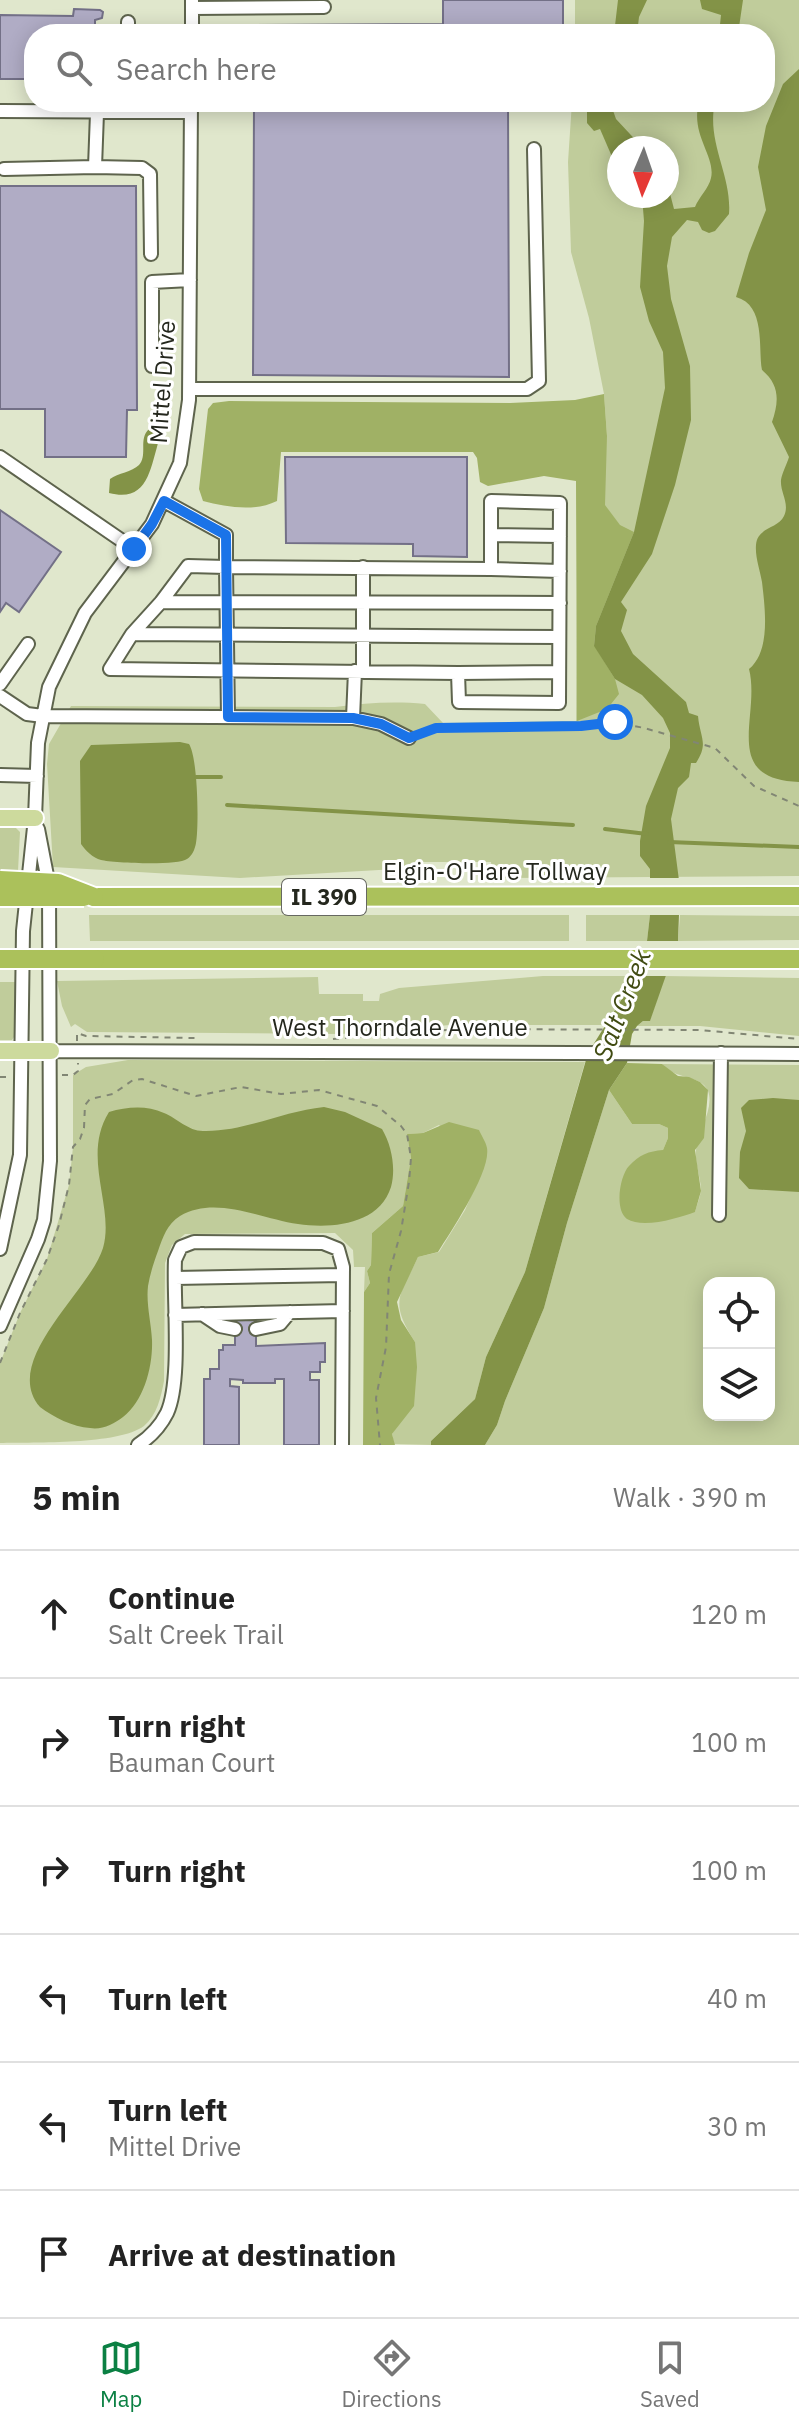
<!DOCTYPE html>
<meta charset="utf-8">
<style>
body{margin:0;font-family:"IBM Plex Sans",sans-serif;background:#f6f6f6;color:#222}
.controls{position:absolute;right:24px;bottom:24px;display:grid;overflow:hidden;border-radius:16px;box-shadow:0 4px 20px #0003}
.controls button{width:72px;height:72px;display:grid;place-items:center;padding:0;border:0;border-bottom:2px solid #e0e0e0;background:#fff;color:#222;font:40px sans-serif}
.compass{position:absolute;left:607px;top:136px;width:72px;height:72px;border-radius:50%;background:#fff;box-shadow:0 4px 20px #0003;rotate:182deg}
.stop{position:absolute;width:24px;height:24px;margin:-18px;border:6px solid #1a73e8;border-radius:50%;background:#fff}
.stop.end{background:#1a73e8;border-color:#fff;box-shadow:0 2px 8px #0008}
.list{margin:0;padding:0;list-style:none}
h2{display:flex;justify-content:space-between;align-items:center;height:104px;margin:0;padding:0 32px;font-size:34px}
h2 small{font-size:26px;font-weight:400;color:#767676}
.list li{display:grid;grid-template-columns:52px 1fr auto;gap:24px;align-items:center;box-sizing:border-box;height:128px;padding:0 32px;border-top:2px solid #e0e0e0}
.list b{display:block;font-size:30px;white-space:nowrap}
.list p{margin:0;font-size:26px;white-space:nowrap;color:#767676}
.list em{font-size:26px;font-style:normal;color:#767676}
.icon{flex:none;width:44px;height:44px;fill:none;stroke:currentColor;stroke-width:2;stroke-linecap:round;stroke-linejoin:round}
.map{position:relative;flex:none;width:799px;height:1445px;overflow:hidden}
.search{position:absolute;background:#fff;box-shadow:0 4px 20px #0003;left:24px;right:24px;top:24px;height:88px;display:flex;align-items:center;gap:20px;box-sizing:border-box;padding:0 28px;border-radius:32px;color:#767676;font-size:30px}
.sheet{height:872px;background:#fff}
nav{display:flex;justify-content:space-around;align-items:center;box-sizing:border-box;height:112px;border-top:2px solid #e0e0e0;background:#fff;font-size:22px;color:#767676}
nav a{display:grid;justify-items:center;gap:4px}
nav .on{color:#0b8043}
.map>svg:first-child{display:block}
</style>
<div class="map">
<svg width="799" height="1445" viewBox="0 0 799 1445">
<rect width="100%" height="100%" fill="#e0e7cc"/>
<path fill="#c0cc9b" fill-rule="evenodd" d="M 575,0 L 799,0 L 799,876 L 493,878 L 491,862 L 416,862 L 396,869 L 240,878 L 53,867 L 47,764 L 49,744 L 71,706 L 335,707 C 365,703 394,701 425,704 L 443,723 L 576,721 L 577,588 L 607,436 L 604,394 L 589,318 L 571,252 L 568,162 L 572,102 L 765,102 L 765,34 L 575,34 ZM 619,148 L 667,148 L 667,196 L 619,196 Z
M 0,824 L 15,827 L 20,832 L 18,871 L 0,870 Z
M 89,915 L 569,915 L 569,941 L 90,941 Z
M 586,915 L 650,915 L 647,941 L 586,941 Z
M 680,915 L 799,916 L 799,940 L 678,941 Z
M 543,976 L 636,976 L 605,1025 L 450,1025 L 341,1034 L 87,1032 L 75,1024 L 71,1027 L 62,1006 L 57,981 L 318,977 L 319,994 L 363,994 L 363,1001 L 379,1001 L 380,994 L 399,988 Z
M 665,976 L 799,978 L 799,1036 L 700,1026 L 637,1026 L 643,1021 L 650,1020 Z
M 0,982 L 15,982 L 16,1034 L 12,1040 L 0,1040 Z
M 128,1060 L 585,1062 L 525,1272 L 486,1357 L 475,1399 L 431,1441 L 431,1445 L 394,1444 L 392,1434 L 399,1423 L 415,1342 C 389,1301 399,1297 418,1257 L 439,1252 L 465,1210 L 482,1171 L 439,1125 L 423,1133 L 407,1134 L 411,1158 L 403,1206 L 372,1233 L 371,1265 L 367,1271 L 370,1283 L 364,1292 L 365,1267 L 354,1267 L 353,1250 L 335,1233 L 185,1234 L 172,1245 L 165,1263 L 164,1381 C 161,1397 157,1415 144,1426 C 118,1445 35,1442 0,1443 L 0,1363 L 20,1313 L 47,1259 L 69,1185 L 73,1147 L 73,1075 L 86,1067 Z
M 662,1064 L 799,1065 L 799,1445 L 485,1445 L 497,1425 L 505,1401 L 544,1308 L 567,1223 L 609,1090 L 632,1124 L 659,1124 L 668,1128 L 668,1138 L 663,1150 L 695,1212 C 697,1204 701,1196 701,1188 C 700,1176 695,1163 696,1151 C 696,1132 715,1110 708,1091 C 701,1074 674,1080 662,1064 ZM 709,1283 L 769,1283 L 769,1415 L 709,1415 Z"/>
<path fill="#a0b165" d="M 604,394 L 607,436 L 605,505 L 620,525 L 634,532 L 596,626 L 594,645 L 615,679 L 619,694 L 607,709 L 577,721 L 576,481 L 544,476 L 488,486 L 480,482 L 477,458 L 473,452 L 281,452 L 277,501 C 255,512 226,507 203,501 L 199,489 L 208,409 L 213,403 L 229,401 L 510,403 L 575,400 Z
M 627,1063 L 662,1064 L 678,1076 L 689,1077 L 700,1082 L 708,1090 L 704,1138 L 695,1150 L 701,1191 L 695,1212 C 679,1218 643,1229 627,1219 C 614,1210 620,1175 629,1166 C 639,1155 649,1151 663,1150 L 668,1138 L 668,1128 L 659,1124 L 632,1124 L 609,1090 Z
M 449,1122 L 479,1130 C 481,1135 486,1142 487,1148 C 491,1172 451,1231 438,1252 L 418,1257 L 397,1302 L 401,1320 L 415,1342 L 417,1367 L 414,1406 L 392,1434 L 395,1445 L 363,1445 L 364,1292 L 370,1283 L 367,1271 L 371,1265 L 372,1233 L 403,1206 L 411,1158 L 407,1134 L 423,1133 Z"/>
<path fill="#839347" d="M 618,0 L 647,0 L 639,17 L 637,34 L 614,34 Z
M 700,0 L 743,0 L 738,34 L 719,34 L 721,15 L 702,9 Z
M 799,69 L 799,782 C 720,779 761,716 749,669 C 771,651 765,608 762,582 C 760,570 755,557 756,545 C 757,527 778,529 784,516 C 790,503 780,493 781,480 C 782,473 787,464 789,457 L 772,422 C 779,402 780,385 762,370 C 758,348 766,305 736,297 L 749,253 L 766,210 L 758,167 L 766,126 L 783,84 Z
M 587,102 L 610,102 L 616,119 L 643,148 L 619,148 L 619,160 L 613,159 L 600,129 L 594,131 L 587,123 Z
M 699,102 L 715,102 C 706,142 732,175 729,214 L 715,231 L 709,233 L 702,230 L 698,222 L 687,220 L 672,237 L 667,266 L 671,299 L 690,366 L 691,420 L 675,485 L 652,554 L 621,602 L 627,610 L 621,631 L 633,654 L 686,702 L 689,713 L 698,716 C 700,738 709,743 696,763 L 691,763 L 689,777 L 678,788 L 671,819 L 680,888 L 678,941 L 650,1021 L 643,1021 L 637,1026 L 632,1034 L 627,1063 L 609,1090 L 567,1223 L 544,1308 L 505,1401 L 497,1425 L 485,1445 L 431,1445 L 431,1441 L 475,1399 L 486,1357 L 525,1272 L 588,1053 L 640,970 L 647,941 L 650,915 L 650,869 L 640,856 L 640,841 L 646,806 L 670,748 L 670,733 L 663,718 L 642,695 L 615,679 L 594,646 L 596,626 L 634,532 L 665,388 L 663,352 L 649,321 L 640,287 L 644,221 L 642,196 L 667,196 L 667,182 L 674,209 L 695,207 C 699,197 709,188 711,178 C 716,156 690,135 699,102 Z
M 149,429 L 158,433 L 159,440 C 150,469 148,503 109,493 L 110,479 C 118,473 132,472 139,465 C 148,455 138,439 149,429 Z
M 180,742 L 189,744 C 198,758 199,826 196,843 C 195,849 192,856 187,859 C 178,866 113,863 101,860 C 93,858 85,850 81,844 L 80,761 L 91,745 Z
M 773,1098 L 799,1100 L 799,1192 L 749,1189 L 739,1178 L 740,1152 L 746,1131 L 741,1108 L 749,1100 Z
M 324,1107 L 345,1112 L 382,1129 C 392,1146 396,1169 391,1187 C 379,1225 331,1229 298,1224 C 261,1219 216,1195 180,1216 C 167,1224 163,1237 158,1251 C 154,1262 150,1274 148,1286 C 146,1304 151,1322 152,1340 C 153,1366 144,1401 123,1417 C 114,1424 102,1430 90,1428 C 73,1427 53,1417 40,1407 C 0,1361 90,1291 103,1248 C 115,1207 81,1157 109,1112 C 127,1107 146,1105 164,1113 C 177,1118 188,1131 203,1131 C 245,1132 283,1111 324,1107 Z"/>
<path fill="#e0e7cc" d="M 647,878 L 681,878 L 684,915 L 646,915 Z
M 643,941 L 682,941 L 670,976 L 631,976 L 636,968 Z"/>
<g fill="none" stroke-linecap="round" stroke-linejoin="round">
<path stroke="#839347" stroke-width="4" d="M 196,777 L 221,777
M 227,805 L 573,825
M 605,829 L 647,834
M 669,842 L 799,847"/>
</g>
<path fill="#b0acc5" stroke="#737087" stroke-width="2" d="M 443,0 L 563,0 L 563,34 L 254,34 L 254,25 L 443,24 Z
M 74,9 L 100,10 L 103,12 L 102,18 L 95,20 L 95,34 L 34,34 L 34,79 L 0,79 L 0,15 L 73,16 Z
M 254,102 L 562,102 L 562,105 L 508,104 L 509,377 L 253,375 Z
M 0,186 L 136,186 L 137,410 L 127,410 L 126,457 L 45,457 L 45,409 L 0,409 Z
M 285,457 L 467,457 L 467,557 L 413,556 L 413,544 L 286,543 Z
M 0,510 L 61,552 L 19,612 L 6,603 L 0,612 Z
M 235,1317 L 256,1317 L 256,1346 L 325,1343 L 325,1362 L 320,1362 L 320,1372 L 310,1372 L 310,1380 L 319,1380 L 319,1445 L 284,1445 L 284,1379 L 275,1379 L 275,1383 L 243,1383 L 243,1380 L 230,1379 L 230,1386 L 239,1387 L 239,1445 L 204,1445 L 204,1379 L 210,1379 L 210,1369 L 219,1369 L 219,1350 L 223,1350 L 223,1345 L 235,1345 Z"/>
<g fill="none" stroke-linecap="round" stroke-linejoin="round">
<g stroke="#5e644d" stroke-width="16">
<path id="minor" d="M 192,8 L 324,7
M 128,34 L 128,22
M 192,34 L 192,1
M 0,111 L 191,112
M 95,167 L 142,168 L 150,174 L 151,254
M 4,169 L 95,167 L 97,113
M 152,366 L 152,282 L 190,280
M 190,389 L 527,389 L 539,381 L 534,149
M 0,457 L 134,549
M 164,501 L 226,535 L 226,567 L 188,566 L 161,602 L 132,634 L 110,669 L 458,673 L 459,702 L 559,703 L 560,503 L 491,501 L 491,569 L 226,567 L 228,717
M 491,535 L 560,536
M 491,569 L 560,571
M 161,602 L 560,603
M 132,634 L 559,637
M 363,671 L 363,567
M 458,673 L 559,672
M 0,684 L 28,644
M 0,696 L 27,714 L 43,716 L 353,718 L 381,724 L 409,738
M 353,718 L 355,671
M 0,775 L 37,776
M 51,1051 L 799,1054
M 719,1215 L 721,1053
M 0,1249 L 20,1155 L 23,931 L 35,818 L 38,743 L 49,687 L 85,613 L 152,524 L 180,463 L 189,400 L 191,102
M 175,1278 L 343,1275
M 202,1314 L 220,1326 L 235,1329
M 175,1315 L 343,1311
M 0,1326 L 38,1239 L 44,1220 L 50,1161 L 49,886 L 38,829
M 256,1329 L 280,1324 L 290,1312
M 138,1445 C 150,1437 160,1427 167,1413 C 182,1380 173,1299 175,1260 L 181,1247 L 194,1242 L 323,1243 L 338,1249 L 343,1267 L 342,1445"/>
</g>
<g stroke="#fff" stroke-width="20">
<path id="major" d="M 0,818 L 35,818
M 0,1051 L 51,1051"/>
</g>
<g stroke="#fff" stroke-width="22">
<path id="highway" d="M 94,897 L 799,896
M 95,959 L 799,959"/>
</g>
<path stroke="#818674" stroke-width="2" stroke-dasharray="6 6" stroke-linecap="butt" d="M 421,734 L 436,728 L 581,726 L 615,722 L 644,728 L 715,748 L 754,786 L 799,806
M 333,1039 L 458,1029 L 699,1030 L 799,1039
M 77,1041 L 77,1033 L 86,1036 L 195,1038
M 62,1075 L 73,1075 L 78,1071 L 78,1063
M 0,1077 L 7,1077
M 0,1363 L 20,1313 L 47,1259 L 59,1225 L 69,1185 L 73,1147 L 80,1139 L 84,1128 L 85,1105 L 90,1099 L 113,1094 L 133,1080 L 142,1079 L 196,1096 L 241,1087 L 281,1094 L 319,1090 L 377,1106 L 401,1126 L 407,1134 L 411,1158 L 409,1182 L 401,1231 L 389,1274 L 386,1347 L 376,1398 L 380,1445"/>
<use href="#minor" stroke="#fff" stroke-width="12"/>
<use href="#major" stroke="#cdda9d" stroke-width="16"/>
<use href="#highway" stroke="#abc15b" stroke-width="18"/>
<g stroke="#fff" stroke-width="22" stroke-linecap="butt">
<path id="highway-bridge" d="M 0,880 L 58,883 L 94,897
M 0,897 L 84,897
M 0,959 L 95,959"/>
</g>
<use href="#highway-bridge" stroke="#abc15b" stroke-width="18"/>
</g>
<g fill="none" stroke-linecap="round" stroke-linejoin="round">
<path stroke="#1a73e8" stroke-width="10" d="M 134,549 L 152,524 L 164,501 L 226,535 L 228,717 L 353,718 L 381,724 L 409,738 L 436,728 L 581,726 L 615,722"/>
</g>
<g text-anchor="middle" stroke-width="6" stroke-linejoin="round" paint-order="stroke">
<rect fill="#fff" stroke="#666861" stroke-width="2" x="282" y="879" width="84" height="36" rx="6"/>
<g font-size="22" font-weight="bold" fill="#24271d">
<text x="324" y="905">IL 390</text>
</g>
<g font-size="24" fill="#24271d" stroke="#fff">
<text transform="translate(163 382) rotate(-86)" y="8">Mittel Drive</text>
<text x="495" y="880">Elgin-O'Hare Tollway</text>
<text x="400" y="1036">West Thorndale Avenue</text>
</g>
<g font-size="26" font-style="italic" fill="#404b12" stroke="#fff">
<text transform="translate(622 1005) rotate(-69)" y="9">Salt Creek</text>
</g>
</g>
</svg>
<div class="controls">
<button><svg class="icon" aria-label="locate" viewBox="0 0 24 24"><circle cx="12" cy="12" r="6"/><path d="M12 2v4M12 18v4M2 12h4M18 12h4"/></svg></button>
<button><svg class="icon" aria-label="layers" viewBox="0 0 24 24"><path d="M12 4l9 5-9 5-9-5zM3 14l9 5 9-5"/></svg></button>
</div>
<svg class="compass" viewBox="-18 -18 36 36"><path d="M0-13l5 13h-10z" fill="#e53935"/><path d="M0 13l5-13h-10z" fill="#767676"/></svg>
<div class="stop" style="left:615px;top:722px"></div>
<div class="stop end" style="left:134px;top:549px"></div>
<div class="search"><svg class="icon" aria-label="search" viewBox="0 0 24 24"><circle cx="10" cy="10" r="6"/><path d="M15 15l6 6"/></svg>Search here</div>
</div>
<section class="sheet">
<h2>5 min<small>Walk · 390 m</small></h2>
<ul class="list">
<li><svg class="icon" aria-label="ahead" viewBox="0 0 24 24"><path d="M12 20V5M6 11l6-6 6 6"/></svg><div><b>Continue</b><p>Salt Creek Trail</p></div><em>120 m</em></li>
<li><svg class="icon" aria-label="right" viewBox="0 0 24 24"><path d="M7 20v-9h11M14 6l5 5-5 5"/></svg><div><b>Turn right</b><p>Bauman Court</p></div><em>100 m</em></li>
<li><svg class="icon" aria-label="right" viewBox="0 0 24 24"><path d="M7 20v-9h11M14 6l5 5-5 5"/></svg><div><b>Turn right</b></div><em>100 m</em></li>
<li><svg class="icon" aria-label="left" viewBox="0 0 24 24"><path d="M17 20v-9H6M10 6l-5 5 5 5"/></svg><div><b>Turn left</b></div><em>40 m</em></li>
<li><svg class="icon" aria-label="left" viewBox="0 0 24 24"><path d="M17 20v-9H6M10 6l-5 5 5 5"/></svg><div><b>Turn left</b><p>Mittel Drive</p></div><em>30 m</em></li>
<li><svg class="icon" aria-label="arrive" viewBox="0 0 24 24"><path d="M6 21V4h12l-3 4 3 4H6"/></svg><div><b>Arrive at destination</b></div></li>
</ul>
</section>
<nav>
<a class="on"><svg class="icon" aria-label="map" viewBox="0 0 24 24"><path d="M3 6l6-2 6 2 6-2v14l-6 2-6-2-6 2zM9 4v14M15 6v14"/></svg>Map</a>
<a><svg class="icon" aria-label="directions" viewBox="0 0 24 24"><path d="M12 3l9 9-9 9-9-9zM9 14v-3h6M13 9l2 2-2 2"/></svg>Directions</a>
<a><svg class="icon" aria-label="saved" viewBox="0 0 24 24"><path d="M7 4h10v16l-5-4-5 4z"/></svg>Saved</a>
</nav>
